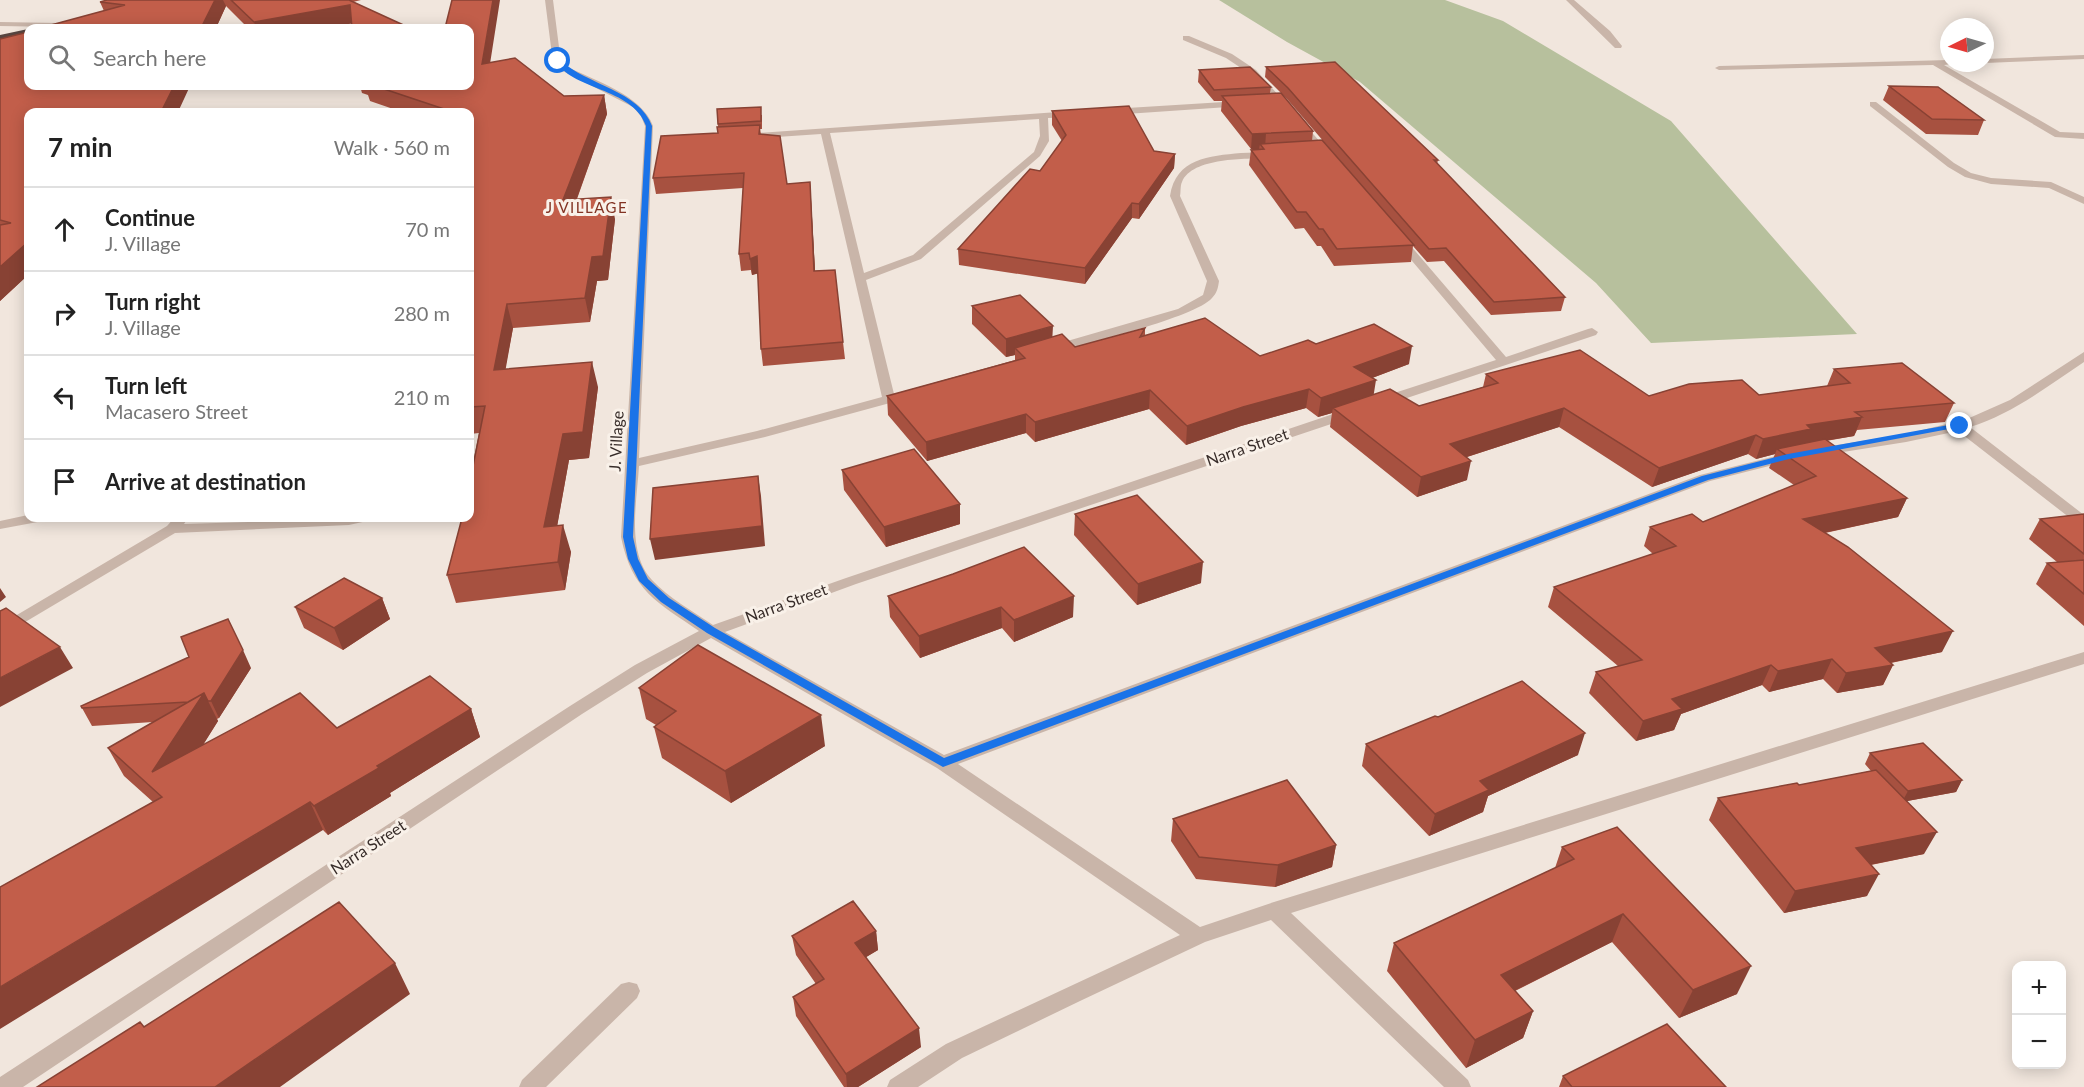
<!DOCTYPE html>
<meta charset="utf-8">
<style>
body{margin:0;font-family:Lato,sans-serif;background:#f6f6f6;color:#222}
.controls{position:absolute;right:18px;bottom:18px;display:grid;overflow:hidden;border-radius:12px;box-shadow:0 3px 15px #0003}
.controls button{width:54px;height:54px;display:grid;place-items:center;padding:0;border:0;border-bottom:2px solid #e0e0e0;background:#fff;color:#222;font:30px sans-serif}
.compass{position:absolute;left:1940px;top:18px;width:54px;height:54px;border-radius:50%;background:#fff;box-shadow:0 3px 15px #0003;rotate:265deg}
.stop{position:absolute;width:18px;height:18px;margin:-14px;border:4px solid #1a73e8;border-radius:50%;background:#fff}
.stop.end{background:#1a73e8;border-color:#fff;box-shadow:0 2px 6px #0008}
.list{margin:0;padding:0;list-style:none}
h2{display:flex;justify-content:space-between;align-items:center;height:78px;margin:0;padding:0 24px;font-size:26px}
h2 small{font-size:20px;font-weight:400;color:#767676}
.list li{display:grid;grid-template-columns:39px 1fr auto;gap:18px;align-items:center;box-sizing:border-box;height:84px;padding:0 24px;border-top:2px solid #e0e0e0}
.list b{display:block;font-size:22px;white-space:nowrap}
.list p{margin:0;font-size:20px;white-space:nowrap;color:#767676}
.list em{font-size:20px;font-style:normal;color:#767676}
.icon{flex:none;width:33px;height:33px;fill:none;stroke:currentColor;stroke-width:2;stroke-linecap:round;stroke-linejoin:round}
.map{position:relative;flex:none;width:2084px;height:1087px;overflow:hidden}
.search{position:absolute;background:#fff;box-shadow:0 3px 15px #0003;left:24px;top:24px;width:450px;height:66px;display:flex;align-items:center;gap:15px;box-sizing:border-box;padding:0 21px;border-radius:12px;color:#767676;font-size:22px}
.panel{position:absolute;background:#fff;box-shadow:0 3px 15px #0003;left:24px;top:108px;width:450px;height:414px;border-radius:12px}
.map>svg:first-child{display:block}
</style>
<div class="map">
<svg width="2084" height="1087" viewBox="0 0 2084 1087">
<rect width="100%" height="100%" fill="#f1e6dd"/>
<path fill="#b7c09d" d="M 1219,0 L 1445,0 L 1503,21 L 1671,121 L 1857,334 L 1651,343 L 1596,283 L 1360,82 L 1287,42 Z"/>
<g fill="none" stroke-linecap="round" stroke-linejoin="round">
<path fill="#c9b5a9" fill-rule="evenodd" d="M 545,0 L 553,0 L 560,55 L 565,66 C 594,80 642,95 653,126 L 639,458 L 757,431 L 882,397 L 821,134 L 746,139 L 743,138 L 743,134 L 1072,111 L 1076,114 L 1072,117 L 1048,118 L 1049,141 L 1040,156 L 921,259 L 866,280 L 894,394 L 912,391 L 913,394 L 912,397 L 765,437 L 639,466 C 637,501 626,552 652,580 C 669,598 692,611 713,625 L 846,578 L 1345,410 L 1355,410 L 1357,413 L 1355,416 L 856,584 L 725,632 L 944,755 L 1700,475 L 1792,452 L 1797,453 L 1799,456 L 1797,459 L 1710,481 L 958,764 L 1200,927 L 1274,902 L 2084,652 L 2084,664 L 1291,913 L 1468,1080 L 1471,1087 L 1444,1087 L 1271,920 L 1205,942 L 1080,1001 L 962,1058 L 918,1087 L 887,1087 L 890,1080 L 946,1044 L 1180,935 L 937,768 L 711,638 L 647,673 L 582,714 L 23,1087 L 0,1087 L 0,1077 L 570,706 L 635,665 L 699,631 C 657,602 632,591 621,537 L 645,126 L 641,116 L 633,107 L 559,69 L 552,55 ZM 1039,119 L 1040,136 L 1034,152 L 913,255 L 864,273 L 830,133 Z
M 1566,0 L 1574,0 L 1610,31 L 1622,46 L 1621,48 L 1615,48 Z
M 0,22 L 58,23 L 62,25 L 58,27 L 0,26 Z
M 1183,36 L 1189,36 L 1232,54 L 1256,70 L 1331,154 L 1331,158 L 1325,158 L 1250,74 L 1226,58 L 1183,40 Z
M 2084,55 L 2084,59 L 1985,63 L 1983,63 L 1985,59 Z
M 1949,60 L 1949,63 L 1952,64 L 1944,65 L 2060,132 L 2084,133 L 2084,139 L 2055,137 L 1933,65 L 1719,70 L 1715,68 L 1719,66 Z
M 1240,101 L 1244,104 L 1243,106 L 1111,115 L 1107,112 L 1111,109 Z
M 1870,102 L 1876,102 L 1954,163 L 1971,173 L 1991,178 L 2051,182 L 2084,197 L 2084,204 L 2049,188 L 1991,184 L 1965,177 L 1948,167 L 1870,106 Z
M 1241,153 L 1269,152 L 1274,155 L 1269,158 C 1247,159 1192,157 1182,182 C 1180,186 1181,192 1180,196 L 1219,281 C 1218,288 1217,293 1212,298 C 1194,318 1089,342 1058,352 L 1050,352 L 1050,346 L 1178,309 L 1203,295 L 1207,281 L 1170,196 C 1176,158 1209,156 1241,153 Z
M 1400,237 L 1404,238 L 1506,357 L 1588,329 L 1592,328 L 1598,332 L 1596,335 L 1389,404 L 1379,404 L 1378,401 L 1379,398 L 1496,360 L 1396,242 L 1396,238 Z
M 2084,352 L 2084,362 C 2048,386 2012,414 1970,427 L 2084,515 L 2084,526 L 2079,525 L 1958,431 L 1906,442 L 1818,456 L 1811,452 L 1818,448 L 1906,434 L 1967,419 L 2010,400 Z
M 28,515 L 28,518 L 45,518 L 43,521 L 0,529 L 0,521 Z
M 174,518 L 188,518 L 184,524 L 369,518 L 367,521 L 349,525 L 175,533 L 0,637 L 0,625 L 167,526 Z
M 629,982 L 637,984 L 640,991 L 637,998 L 546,1087 L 519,1087 L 522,1080 L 621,984 Z"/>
<path fill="#574540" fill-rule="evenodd" d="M 28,29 L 28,35 L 0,41 L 0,35 Z"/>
</g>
<path fill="#a75140" d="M 107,0 L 361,0 L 353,2 L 352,23 L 323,28 L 248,28 L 226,6 L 216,28 L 40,28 L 104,11 L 100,2 Z
M 0,39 L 28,112 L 28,275 L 0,301 Z
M 490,63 L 564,96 L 604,95 L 607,114 L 577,199 L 615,219 L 608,280 L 597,281 L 590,322 L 513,328 L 505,369 L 598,387 L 589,458 L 569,460 L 557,526 L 571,552 L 565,590 L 456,603 L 447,575 L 462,518 L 479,433 L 470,434 L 470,112 L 402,112 L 370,101 L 368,95 L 362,93 L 360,86 L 470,86 Z
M 1266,67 L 1438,160 L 1437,164 L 1565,297 L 1561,311 L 1491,315 L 1444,261 L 1427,262 L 1413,246 L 1411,262 L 1334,266 L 1321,246 L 1317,246 L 1304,228 L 1295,229 L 1249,165 L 1251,150 L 1259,149 L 1251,149 L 1221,111 L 1222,101 L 1214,101 L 1198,82 L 1199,70 L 1271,87 L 1270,93 L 1313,131 L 1312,141 L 1362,186 L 1287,99 L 1265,77 Z
M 1889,86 L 1984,120 L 1978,135 L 1926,134 L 1883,100 Z
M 717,109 L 762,115 L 762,129 L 760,129 L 761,134 L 787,184 L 810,182 L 815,271 L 843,342 L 845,359 L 763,366 L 761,349 L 758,273 L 752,275 L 751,270 L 741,271 L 739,254 L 743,188 L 656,194 L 653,178 L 718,133 L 718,127 Z
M 1052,111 L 1154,151 L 1175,154 L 1174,168 L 1139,219 L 1132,218 L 1085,284 L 959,265 L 958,249 L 1040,171 L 1062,141 L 1052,125 Z
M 972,306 L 1075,347 L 1145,328 L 1145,335 L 1260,356 L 1316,344 L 1409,364 L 1372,378 L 1373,394 L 1419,406 L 1483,387 L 1486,374 L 1649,396 L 1759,395 L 1827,386 L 1834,369 L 1954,403 L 1945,422 L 1857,430 L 1854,436 L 1826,441 L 1907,498 L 1898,517 L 1825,533 L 1942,652 L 1891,663 L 1893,665 L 1883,685 L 1837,693 L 1823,679 L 1769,692 L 1762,685 L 1681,714 L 1674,730 L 1636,741 L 1589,693 L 1596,672 L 1618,666 L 1548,607 L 1554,587 L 1653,554 L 1644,546 L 1650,527 L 1703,522 L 1794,485 L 1769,468 L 1775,454 L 1756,459 L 1748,454 L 1652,487 L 1559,427 L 1467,457 L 1467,480 L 1417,497 L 1330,427 L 1332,413 L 1318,417 L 1306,408 L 1241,426 L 1186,445 L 1149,409 L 1035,442 L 1026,433 L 927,461 L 888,415 L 887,396 L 1015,360 L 1015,355 L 1006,357 L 972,324 Z
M 842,470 L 960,524 L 886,547 L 844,490 Z
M 1075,514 L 1201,583 L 1137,605 L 1074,535 Z
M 2084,514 L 2084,626 L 2036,584 L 2047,563 L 2057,562 L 2029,539 L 2040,519 Z
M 953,574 L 1073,617 L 1014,642 L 1002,628 L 920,658 L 890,617 L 888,596 Z
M 382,598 L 390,619 L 343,650 L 304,628 L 295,607 Z
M 251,668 L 219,718 L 217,719 L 218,721 L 203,745 L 337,728 L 471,709 L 480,737 L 390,793 L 391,796 L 328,835 L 323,830 L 153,802 L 124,776 L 108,748 L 153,722 L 92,726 L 82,708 Z
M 639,688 L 825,746 L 731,803 L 662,758 L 654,727 L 656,725 L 646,719 Z
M 1438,717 L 1578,755 L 1488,796 L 1483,812 L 1429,836 L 1362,766 L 1366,744 Z
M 1870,753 L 1962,780 L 1956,792 L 1907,801 L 1924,854 L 1871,865 L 1867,896 L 1784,913 L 1709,820 L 1718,798 L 1799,785 L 1871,771 L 1865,764 Z
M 1173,819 L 1336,845 L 1332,867 L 1275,887 L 1196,879 L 1171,841 Z
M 1562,847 L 1737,994 L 1679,1018 L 1612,942 L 1515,991 L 1533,1011 L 1523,1038 L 1466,1068 L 1387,971 L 1394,943 L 1555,868 Z
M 876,931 L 878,950 L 866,957 L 921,1047 L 858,1087 L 844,1087 L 796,1016 L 793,997 L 816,984 L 796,955 L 792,936 Z
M 1563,1076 L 1726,1087 L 1559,1087 Z"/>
<path fill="#884234" d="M 215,0 L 223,0 L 226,6 L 216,28 L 201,28 Z
M 493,0 L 500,0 L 487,83 L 482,64 Z
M 350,5 L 355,23 L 323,28 L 256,28 L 254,22 Z
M 174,86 L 190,86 L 178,112 L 161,112 Z
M 604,95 L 607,114 L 568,223 L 563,200 Z
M 1266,133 L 1265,148 L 1260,144 L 1259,149 L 1251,149 L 1252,134 Z
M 1175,154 L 1174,168 L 1139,219 L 1139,204 Z
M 810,182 L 811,198 L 816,288 L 814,271 Z
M 611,197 L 615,219 L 608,280 L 597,281 L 590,322 L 585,298 L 592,257 Z
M 1132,203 L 1132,218 L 1085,284 L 1085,268 Z
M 28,242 L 28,275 L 0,301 L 0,267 Z
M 757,256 L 760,273 L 752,275 L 750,259 Z
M 507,304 L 513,328 L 501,395 L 494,370 Z
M 1053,326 L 1052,344 L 1015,348 L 1015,355 L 1006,357 L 1006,339 Z
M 1412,346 L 1409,364 L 1351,386 L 1354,367 Z
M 592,362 L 598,387 L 589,458 L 569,460 L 552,555 L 544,527 L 563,434 Z
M 1376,380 L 1373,399 L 1333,408 L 1332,413 L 1318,417 L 1321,398 Z
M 1309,389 L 1306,408 L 1241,426 L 1186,445 L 1187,426 L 1243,407 Z
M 1150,390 L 1149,409 L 1035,442 L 1035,422 Z
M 1564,408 L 1559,427 L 1445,464 L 1450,444 Z
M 1026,414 L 1026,433 L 927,461 L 926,442 Z
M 1862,417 L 1854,436 L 1805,444 L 1777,449 L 1775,454 L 1756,459 L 1763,439 L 1807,425 Z
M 1756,435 L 1748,454 L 1652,487 L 1659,468 Z
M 1471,461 L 1467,480 L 1417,497 L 1421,477 Z
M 758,476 L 761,496 L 765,546 L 655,560 L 650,539 Z
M 1907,498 L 1898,517 L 1795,539 L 1803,519 Z
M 960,504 L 960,524 L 886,547 L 884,527 Z
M 563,525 L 571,552 L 565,590 L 558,562 Z
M 1203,562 L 1201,583 L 1137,605 L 1138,584 Z
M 0,588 L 6,597 L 0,602 Z
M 1074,596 L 1073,617 L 1014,642 L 1014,620 Z
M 382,598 L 390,619 L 343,650 L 334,628 Z
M 1001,607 L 1002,628 L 920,658 L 919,636 Z
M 1953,631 L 1942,652 L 1865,668 L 1875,648 Z
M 60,647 L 73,668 L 0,707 L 0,678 Z
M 243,650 L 251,668 L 219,718 L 211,701 Z
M 1832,659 L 1823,679 L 1769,692 L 1778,671 Z
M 1771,665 L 1762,685 L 1681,714 L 1674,730 L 1636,741 L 1643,721 L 1672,699 Z
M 1893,665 L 1883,685 L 1837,693 L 1846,673 Z
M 204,693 L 218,721 L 168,800 L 152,772 Z
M 471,709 L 480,737 L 390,793 L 391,796 L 328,835 L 314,806 L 377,766 Z
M 821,715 L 825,746 L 731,803 L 725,771 Z
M 1585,733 L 1578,755 L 1488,796 L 1483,812 L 1429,836 L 1435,814 L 1480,781 Z
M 1962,780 L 1956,792 L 1902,802 L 1908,791 Z
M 310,802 L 323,830 L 0,1029 L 0,987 Z
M 1937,832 L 1924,854 L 1844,870 L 1856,848 Z
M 1336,845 L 1332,867 L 1275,887 L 1278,865 Z
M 1879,874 L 1867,896 L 1784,913 L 1795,891 Z
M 1623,914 L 1612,942 L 1492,1002 L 1501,975 Z
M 876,931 L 878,950 L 858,962 L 855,943 Z
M 395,963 L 410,994 L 280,1087 L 215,1087 Z
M 1751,966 L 1737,994 L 1679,1018 L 1693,990 Z
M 1533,1011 L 1523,1038 L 1466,1068 L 1475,1040 Z
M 919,1028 L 921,1047 L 858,1087 L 847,1087 L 846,1074 Z"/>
<path fill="#c25e4a" stroke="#884234" stroke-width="1.5" d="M 107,0 L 215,0 L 201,28 L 40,28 L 125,5 L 100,2 Z
M 231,0 L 349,0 L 410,28 L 352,28 L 350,5 L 254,22 Z
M 452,0 L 493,0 L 482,64 L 515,58 L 564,96 L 604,95 L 563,200 L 611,197 L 603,256 L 592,257 L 585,298 L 507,304 L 494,370 L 592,362 L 583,432 L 563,434 L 544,527 L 563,525 L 558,562 L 447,575 L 462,518 L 470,518 L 470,481 L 485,406 L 470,407 L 470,112 L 451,112 L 453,112 L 375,86 L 470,86 L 470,28 L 445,28 Z
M 28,32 L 28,86 L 174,86 L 161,112 L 28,112 L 28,242 L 0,267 L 0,225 L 11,223 L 0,220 L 0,39 Z
M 1335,62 L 1438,160 L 1434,160 L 1565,297 L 1494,302 L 1446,248 L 1429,249 L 1288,88 L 1266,67 Z
M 1250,67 L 1271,87 L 1214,90 L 1199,70 Z
M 1889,86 L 1938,87 L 1984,120 L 1932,119 Z
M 1281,93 L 1313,131 L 1252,134 L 1222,96 Z
M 1129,106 L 1154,151 L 1175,154 L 1139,204 L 1132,203 L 1085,268 L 958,249 L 1030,169 L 1040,171 L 1066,135 L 1052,111 Z
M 761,107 L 761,121 L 718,124 L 717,109 Z
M 760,125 L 759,134 L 780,136 L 787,184 L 810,182 L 814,271 L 835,270 L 843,342 L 761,349 L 757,256 L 750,259 L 749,253 L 739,254 L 744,173 L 653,178 L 661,136 L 718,133 L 717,127 Z
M 1322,140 L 1414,245 L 1337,249 L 1323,229 L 1319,229 L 1306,212 L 1297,212 L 1251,150 L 1264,149 L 1260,144 Z
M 1020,295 L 1053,326 L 1006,339 L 972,306 Z
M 1205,318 L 1260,356 L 1308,340 L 1316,344 L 1374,324 L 1412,346 L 1354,367 L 1376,380 L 1321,398 L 1309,389 L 1243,407 L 1187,426 L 1150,390 L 1035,422 L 1026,414 L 926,442 L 887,396 L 1025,358 L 1015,348 L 1062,334 L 1075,347 L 1145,328 L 1140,337 Z
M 1580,350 L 1649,396 L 1689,384 L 1742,380 L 1759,395 L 1850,383 L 1834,369 L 1902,363 L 1954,403 L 1855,412 L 1862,417 L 1807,425 L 1811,429 L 1763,439 L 1756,435 L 1659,468 L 1564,408 L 1450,444 L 1471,461 L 1421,477 L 1333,408 L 1390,389 L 1419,406 L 1498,383 L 1486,374 Z
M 1825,439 L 1907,498 L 1803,519 L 1848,547 L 1953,631 L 1875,648 L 1893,665 L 1846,673 L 1832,659 L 1778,671 L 1771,665 L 1672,699 L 1682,709 L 1643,721 L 1596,672 L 1642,660 L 1554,587 L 1676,546 L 1650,527 L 1692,514 L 1703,522 L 1816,476 L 1777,449 Z
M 914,449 L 960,504 L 884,527 L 842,470 Z
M 758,476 L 762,526 L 650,539 L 653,488 Z
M 1137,495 L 1203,562 L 1138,584 L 1075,514 Z
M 2084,514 L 2084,554 L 2040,519 Z
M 1024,547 L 1074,596 L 1014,620 L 1001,607 L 919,636 L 888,596 L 953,574 Z
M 2084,560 L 2084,594 L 2047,563 Z
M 344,578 L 382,598 L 334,628 L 295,607 Z
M 6,608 L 60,647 L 0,678 L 0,611 Z
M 228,619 L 243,650 L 211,701 L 208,701 L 204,693 L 188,702 L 82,708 L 81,706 L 189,657 L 181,637 Z
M 698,645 L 821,715 L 725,771 L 654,727 L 676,711 L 639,688 Z
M 430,676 L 471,709 L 377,766 L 379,768 L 314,806 L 310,802 L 0,987 L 0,887 L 162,797 L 108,748 L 204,693 L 152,772 L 300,693 L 337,728 Z
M 1522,681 L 1585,733 L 1480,781 L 1489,790 L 1435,814 L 1366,744 L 1435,716 L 1438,717 Z
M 1923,743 L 1962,780 L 1908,791 L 1870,753 Z
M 1876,770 L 1937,832 L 1856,848 L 1879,874 L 1795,891 L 1718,798 L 1797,783 L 1799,785 Z
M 1287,780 L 1336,845 L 1278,865 L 1199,857 L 1173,819 Z
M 1617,827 L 1751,966 L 1693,990 L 1623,914 L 1501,975 L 1533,1011 L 1475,1040 L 1394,943 L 1574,859 L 1562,847 Z
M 853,901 L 876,931 L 855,943 L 919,1028 L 846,1074 L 793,997 L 824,979 L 792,936 Z
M 339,902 L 395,963 L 215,1087 L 37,1087 L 140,1022 L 144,1027 Z
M 1667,1024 L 1726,1087 L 1572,1087 L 1563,1076 Z"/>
<path fill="#1a73e8" d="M 556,60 L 560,60 C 587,85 640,91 652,126 L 633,537 L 638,559 L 648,579 L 669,598 L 715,628 L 944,758 L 1702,476 L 1788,454 L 1960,423 L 1965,426 L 1789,459 L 1708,480 L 943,767 L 707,633 L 661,602 L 639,581 L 628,559 L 623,537 L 646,126 C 633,87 569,90 556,60 Z"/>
<g text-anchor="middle" stroke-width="6" stroke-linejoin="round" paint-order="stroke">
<g font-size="15" letter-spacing="1.5" fill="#833424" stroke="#f9f1e9">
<text x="587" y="213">J VILLAGE</text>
</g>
<g font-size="16" fill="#372c29" stroke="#f9f1e9">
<text transform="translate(616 441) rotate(-87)" y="6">J. Village</text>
<text transform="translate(1247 447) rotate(-19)" y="6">Narra Street</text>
<text transform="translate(786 603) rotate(-20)" y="6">Narra Street</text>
<text transform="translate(368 847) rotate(-33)" y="6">Narra Street</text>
</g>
</g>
</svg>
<div class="controls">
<button>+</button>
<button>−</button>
</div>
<svg class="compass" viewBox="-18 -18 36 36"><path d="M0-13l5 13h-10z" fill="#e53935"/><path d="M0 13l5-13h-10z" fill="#767676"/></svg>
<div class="stop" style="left:558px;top:61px"></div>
<div class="stop end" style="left:1960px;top:426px"></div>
<div class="search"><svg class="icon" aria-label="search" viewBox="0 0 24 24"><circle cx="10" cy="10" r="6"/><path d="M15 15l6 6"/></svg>Search here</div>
<section class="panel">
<h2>7 min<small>Walk · 560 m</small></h2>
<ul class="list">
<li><svg class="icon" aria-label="ahead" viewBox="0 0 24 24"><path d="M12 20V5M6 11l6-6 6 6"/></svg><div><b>Continue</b><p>J. Village</p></div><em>70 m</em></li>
<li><svg class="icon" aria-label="right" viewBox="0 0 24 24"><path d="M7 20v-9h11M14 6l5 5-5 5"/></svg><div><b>Turn right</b><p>J. Village</p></div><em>280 m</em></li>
<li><svg class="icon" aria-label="left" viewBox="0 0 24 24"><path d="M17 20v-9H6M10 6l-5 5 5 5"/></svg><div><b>Turn left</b><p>Macasero Street</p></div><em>210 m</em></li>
<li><svg class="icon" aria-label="arrive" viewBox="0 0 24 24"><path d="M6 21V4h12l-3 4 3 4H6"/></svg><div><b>Arrive at destination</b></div></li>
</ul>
</section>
</div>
